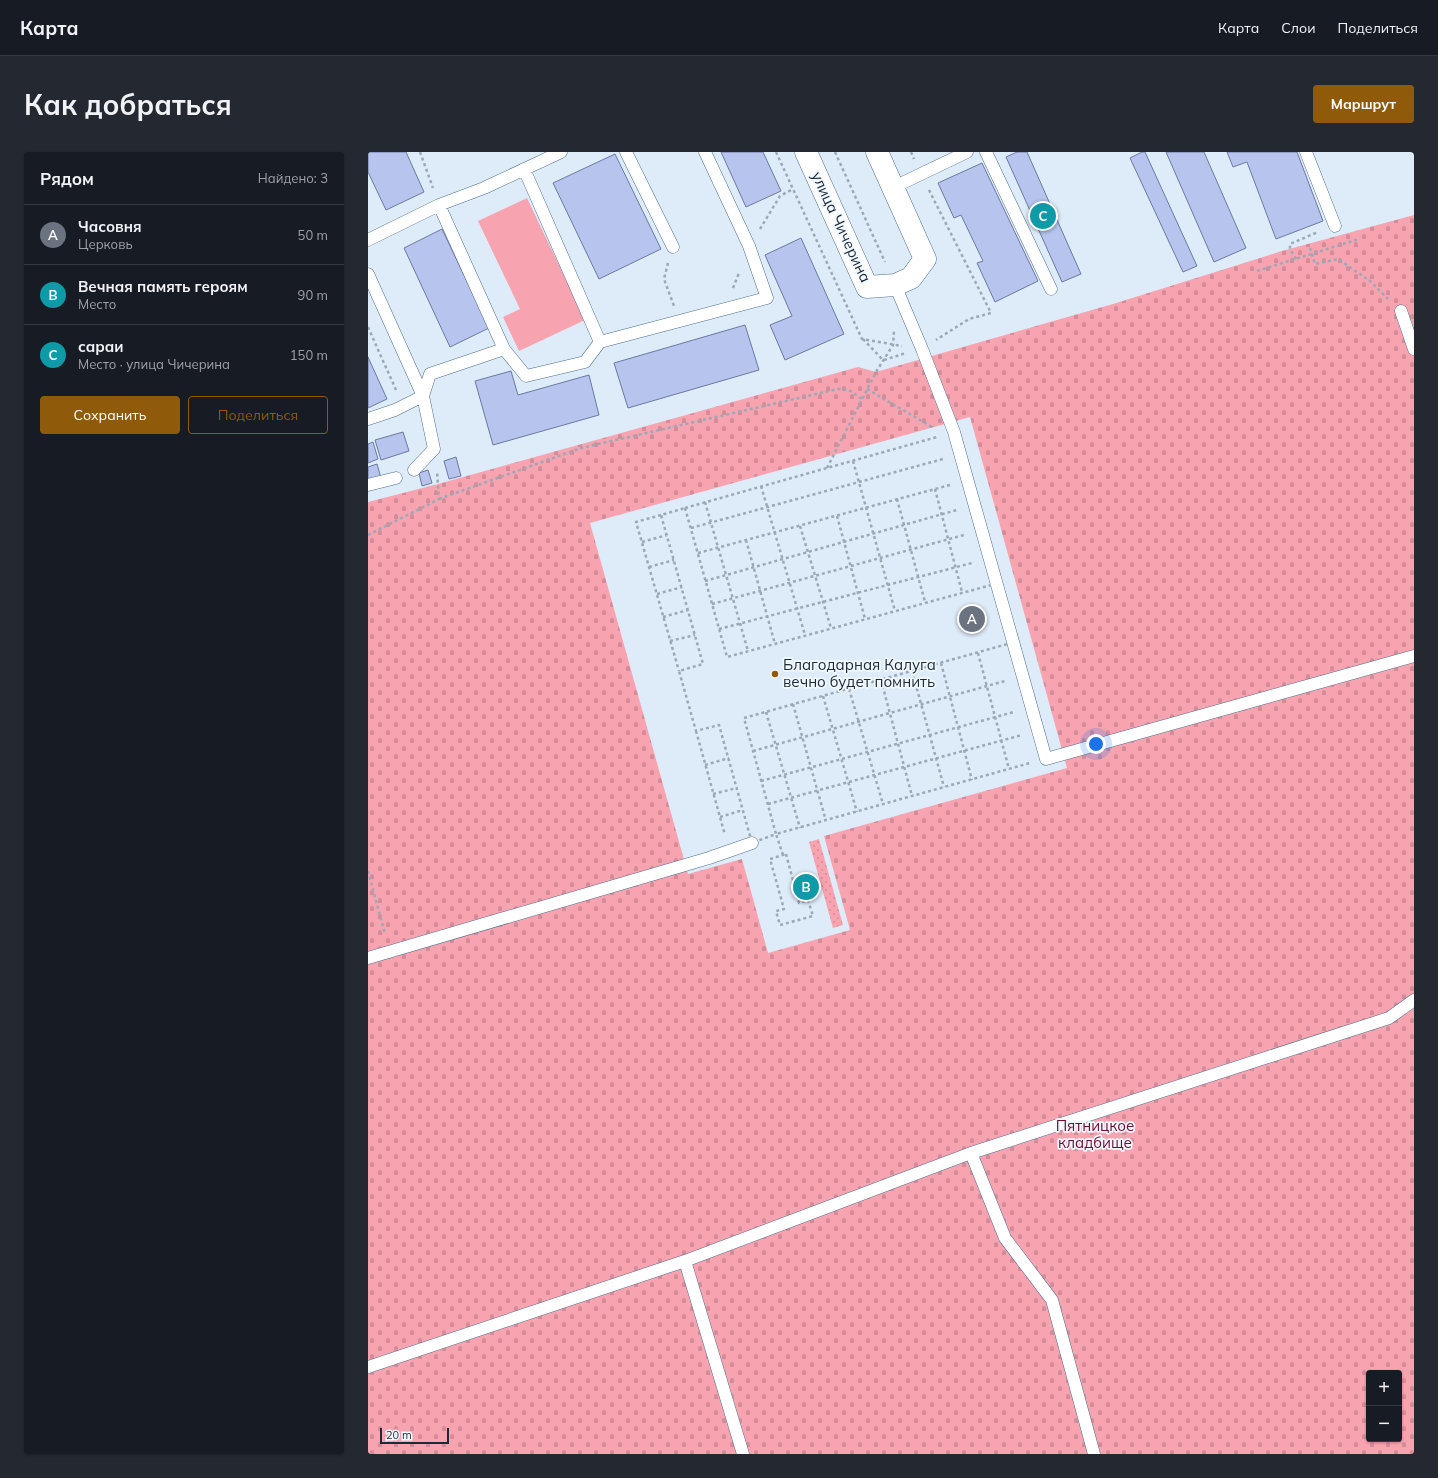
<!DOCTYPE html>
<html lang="ru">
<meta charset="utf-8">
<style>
body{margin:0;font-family:Mulish,sans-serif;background:#242831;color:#f1f3f6}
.controls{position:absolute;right:12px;bottom:12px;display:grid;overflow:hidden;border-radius:4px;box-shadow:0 1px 3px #0004}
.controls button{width:36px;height:36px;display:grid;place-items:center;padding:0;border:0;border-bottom:1px solid #363941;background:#171b24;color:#f1f3f6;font:20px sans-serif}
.scale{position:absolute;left:12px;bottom:10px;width:69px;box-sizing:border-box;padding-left:4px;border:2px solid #1c2936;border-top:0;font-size:11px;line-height:14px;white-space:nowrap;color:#1c2936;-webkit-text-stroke:3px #f1f8ff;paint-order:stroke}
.you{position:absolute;left:728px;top:592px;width:14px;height:14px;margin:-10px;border:3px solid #fff;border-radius:50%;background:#1a73e8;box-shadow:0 0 0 6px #1a73e833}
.badge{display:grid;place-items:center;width:26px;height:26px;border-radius:50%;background:#8f5b0b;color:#fff;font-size:13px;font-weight:700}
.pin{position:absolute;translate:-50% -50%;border:2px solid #fff;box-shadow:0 1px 4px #0006}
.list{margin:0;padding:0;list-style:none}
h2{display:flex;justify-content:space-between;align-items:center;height:52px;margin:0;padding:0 16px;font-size:17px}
h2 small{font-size:13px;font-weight:400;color:#9ea1a6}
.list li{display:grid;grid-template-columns:26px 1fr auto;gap:12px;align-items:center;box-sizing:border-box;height:60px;padding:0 16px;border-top:1px solid #363941}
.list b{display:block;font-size:15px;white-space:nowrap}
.list p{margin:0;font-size:13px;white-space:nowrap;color:#9ea1a6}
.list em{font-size:13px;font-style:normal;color:#9ea1a6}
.actions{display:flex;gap:8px;padding:12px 16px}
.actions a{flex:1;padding:9px 0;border:1px solid #8f5b0b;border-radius:4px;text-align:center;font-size:14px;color:#8f5b0b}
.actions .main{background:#8f5b0b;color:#fff}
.map{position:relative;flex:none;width:1046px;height:1302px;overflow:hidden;border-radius:4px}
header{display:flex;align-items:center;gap:24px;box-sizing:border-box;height:56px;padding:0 20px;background:#171b24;border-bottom:1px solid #363941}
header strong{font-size:19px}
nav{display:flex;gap:22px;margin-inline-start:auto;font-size:14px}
.intro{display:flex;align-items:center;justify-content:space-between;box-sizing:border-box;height:96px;padding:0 24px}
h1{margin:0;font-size:28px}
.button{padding:10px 18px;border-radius:4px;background:#8f5b0b;color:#fff;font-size:14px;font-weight:700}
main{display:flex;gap:24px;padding:0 24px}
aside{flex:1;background:#171b24;border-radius:4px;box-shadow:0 1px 3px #0004}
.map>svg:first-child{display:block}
</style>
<header>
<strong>Карта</strong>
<nav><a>Карта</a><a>Слои</a><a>Поделиться</a></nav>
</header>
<div class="intro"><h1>Как добраться</h1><a class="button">Маршрут</a></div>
<main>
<aside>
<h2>Рядом<small>Найдено: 3</small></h2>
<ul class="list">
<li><span class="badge" style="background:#6b7280">A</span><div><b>Часовня</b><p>Церковь</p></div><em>50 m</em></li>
<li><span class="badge" style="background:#0f9aa8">B</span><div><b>Вечная память героям</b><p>Место</p></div><em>90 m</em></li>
<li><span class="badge" style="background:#0f9aa8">C</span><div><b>сараи</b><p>Место · улица Чичерина</p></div><em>150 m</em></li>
</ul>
<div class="actions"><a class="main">Сохранить</a><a>Поделиться</a></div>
</aside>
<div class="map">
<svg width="1046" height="1302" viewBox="0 0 1046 1302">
<defs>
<pattern id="grass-dots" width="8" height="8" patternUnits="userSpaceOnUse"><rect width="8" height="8" fill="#f8a3b0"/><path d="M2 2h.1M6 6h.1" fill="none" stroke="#d48c98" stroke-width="1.8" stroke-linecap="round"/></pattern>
<pattern id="cemetery-stones" width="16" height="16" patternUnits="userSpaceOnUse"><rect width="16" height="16" fill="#f8a3b0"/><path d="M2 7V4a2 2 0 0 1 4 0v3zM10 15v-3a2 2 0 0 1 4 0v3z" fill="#d48c98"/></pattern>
</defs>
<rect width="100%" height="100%" fill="#deebf9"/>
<path fill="url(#grass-dots)" d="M 451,687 L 475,773 L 465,776 L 441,690 Z"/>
<path fill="url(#cemetery-stones)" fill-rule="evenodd" d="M 1046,63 L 1046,1302 L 0,1302 L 0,350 L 70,332 L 490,215 L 508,220 L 745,152 L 914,99 ZM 602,265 L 699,616 L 456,684 L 482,778 L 400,801 L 374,707 L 320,722 L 222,371 ZM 1001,1221 L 1031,1221 L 1031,1287 L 1001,1287 Z"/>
<path fill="#f8a3b0" d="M 159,46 L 217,168 L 151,199 L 135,165 L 152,157 L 110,69 Z"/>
<path fill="#b6c4ee" stroke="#6c799f" d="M 0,0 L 38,0 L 56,40 L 18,58 L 0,20 Z
M 353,0 L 395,0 L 413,39 L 378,55 Z
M 649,0 L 659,0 L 713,122 L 694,130 L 638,5 Z
M 774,0 L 777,0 L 829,114 L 815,120 L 762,6 Z
M 798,0 L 836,0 L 878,96 L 846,110 Z
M 859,0 L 929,0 L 955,69 L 908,87 L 879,10 L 865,15 Z
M 247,2 L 293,97 L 231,127 L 185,31 Z
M 614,11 L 670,129 L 627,150 L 609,111 L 615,109 L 593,63 L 586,66 L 570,31 Z
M 74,77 L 121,176 L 82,195 L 36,96 Z
M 433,86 L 476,182 L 417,208 L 402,173 L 424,164 L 397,103 Z
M 377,173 L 391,218 L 260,256 L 246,211 Z
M 0,205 L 19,247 L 0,256 Z
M 143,219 L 150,243 L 221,223 L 231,263 L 125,293 L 107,229 Z
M 35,280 L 41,299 L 13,308 L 7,288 Z
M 5,290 L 10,307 L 0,311 L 0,292 Z
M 88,305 L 93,324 L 81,327 L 76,309 Z
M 9,312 L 13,326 L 0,330 L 0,315 Z
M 60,318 L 64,331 L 54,334 L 51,321 Z
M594 467a10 10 0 1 1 20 0a10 10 0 1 1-20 0Z"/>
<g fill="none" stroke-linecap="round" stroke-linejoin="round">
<g stroke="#506f8e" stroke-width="13">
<path id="lane" d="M 258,0 L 305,95
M 618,0 L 683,137
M 938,0 L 967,74
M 156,17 L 232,190
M 526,35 L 599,0
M 71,53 L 136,197 L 158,224 L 217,210 L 232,190 L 399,146 L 381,94 L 337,0
M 0,88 L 71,53 L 116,36 L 193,0
M 0,122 L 55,244 L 66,297 L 46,318
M 527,133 L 554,197 L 586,280 L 678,607 L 1046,504
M 1033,159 L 1046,197
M 0,267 L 27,258 L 55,244 L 62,222 L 136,197
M 0,333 L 28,326
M 0,806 L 341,706 L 384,691
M 603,1001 L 637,1086 L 684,1148 L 726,1302
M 317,1109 L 375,1302
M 0,1215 L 317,1109 L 603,1001 L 1021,866 L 1046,848"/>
</g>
<g stroke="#506f8e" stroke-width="23">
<path id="street" d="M 438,0 L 499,135 L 527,133 L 543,126 L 557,107 L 509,0"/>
</g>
<path stroke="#9ba8b6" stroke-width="2.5" stroke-dasharray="3 3" stroke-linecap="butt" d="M 52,0 L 65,36
M 408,0 L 494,187 L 534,194
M 467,0 L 517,110
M 543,0 L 546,7
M 561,38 L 623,161 L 601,167 L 568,188
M 392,77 L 412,44 L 425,37
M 942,96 L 947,112 L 970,107 L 1002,129 L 1020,147
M 928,107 L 922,97 L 922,92 L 950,80
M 300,111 L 296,127 L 306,154
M 889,119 L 991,87
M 365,136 L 371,121
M 0,175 L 28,238
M 495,187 L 515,208
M 516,208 L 538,201
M 499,237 L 564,275
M 485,309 L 527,459
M 459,316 L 508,220 L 525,193 L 526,179
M 393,334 L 437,483
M 567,337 L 594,440
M 71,347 L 213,296 L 470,237 L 481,238 L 494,247
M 529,347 L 557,450
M 337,350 L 380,499
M 317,356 L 359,505 L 627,432 L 643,491 L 376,566 L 408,682 L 384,691 L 351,573 L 328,579 L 311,519 L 335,512 L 293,363 Z
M 317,356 L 569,285
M 293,363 L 268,370 L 311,519
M 469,364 L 497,467
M 432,374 L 463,476
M 323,376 L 575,307
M 0,383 L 71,347 L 69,319
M 378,388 L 407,492
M 274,390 L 299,383
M 330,401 L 582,333
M 281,415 L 306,408
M 337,429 L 589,358
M 289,442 L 314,435
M 344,452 L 596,383
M 295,465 L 320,458
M 351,477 L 604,411
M 302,489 L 327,483
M 610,501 L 641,617
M 573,511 L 604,628
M 544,519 L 576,635
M 513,528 L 544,644
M 481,537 L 515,652
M 455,544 L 489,660
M 425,552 L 458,669
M 398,560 L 432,676
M 328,579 L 357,683
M 385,599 L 637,529
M 337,613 L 361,606
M 393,629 L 646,560
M 345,642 L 369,636
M 400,652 L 654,583
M 352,665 L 375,658
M 418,702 L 431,751 L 440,748 L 445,764 L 412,773 L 408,759 L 416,757 L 402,707 Z
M 415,703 L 408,682 L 662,611
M 0,719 L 17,782"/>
<use href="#lane" stroke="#fff" stroke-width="12"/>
<use href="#street" stroke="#fff" stroke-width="22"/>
</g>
<circle fill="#8f5b0b" stroke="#f1f8ff" stroke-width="1.5" cx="407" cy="522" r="4"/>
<g text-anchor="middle" stroke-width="3.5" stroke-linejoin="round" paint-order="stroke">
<g font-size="15" fill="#1c2936" stroke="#f1f8ff">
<text transform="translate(473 75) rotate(65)" y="5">улица Чичерина</text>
</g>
<g font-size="15" fill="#1c2936" stroke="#f1f8ff" text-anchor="start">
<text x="415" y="518">Благодарная Калуга<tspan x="415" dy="17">вечно будет помнить</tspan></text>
</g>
<g font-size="15" fill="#75092e" stroke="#f1f8ff">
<text x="727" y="979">Пятницкое<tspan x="727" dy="17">кладбище</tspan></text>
</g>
</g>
</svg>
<div class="controls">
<button>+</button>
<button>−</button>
</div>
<div class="scale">20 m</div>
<div class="you"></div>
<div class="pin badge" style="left:604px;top:467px;background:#6b7280">A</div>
<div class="pin badge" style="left:438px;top:735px;background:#0f9aa8">B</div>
<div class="pin badge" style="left:675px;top:64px;background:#0f9aa8">C</div>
</div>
</main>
